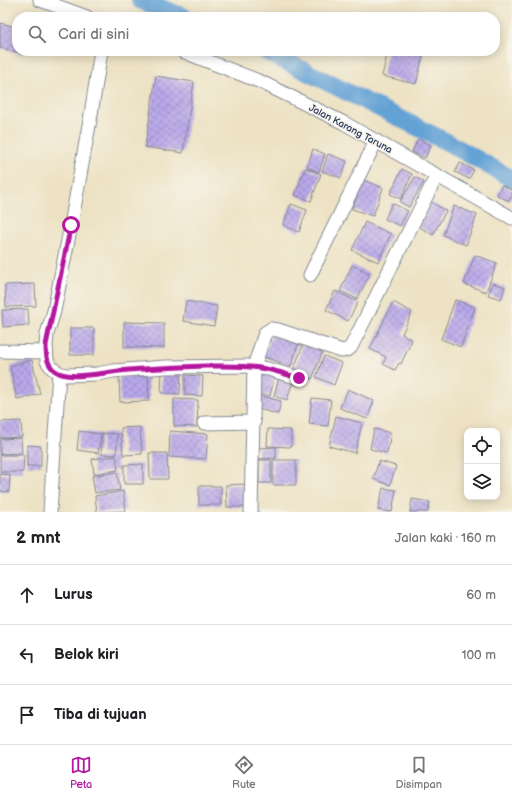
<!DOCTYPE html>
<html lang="id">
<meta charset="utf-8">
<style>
body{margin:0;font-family:"Balsamiq Sans",sans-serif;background:#f2f2f2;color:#202124}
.controls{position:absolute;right:12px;bottom:12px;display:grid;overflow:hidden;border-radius:8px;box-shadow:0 2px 10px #0003}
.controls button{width:36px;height:36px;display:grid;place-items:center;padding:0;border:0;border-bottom:1px solid #e0e0e0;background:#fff;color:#202124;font:20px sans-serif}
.stop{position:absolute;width:12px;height:12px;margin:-9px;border:3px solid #b5179e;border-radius:50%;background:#fff}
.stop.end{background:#b5179e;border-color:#fff;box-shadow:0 1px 4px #0008}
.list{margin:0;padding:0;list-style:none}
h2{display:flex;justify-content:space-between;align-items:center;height:52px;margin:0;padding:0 16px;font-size:17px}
h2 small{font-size:13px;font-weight:400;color:#757577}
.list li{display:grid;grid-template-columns:26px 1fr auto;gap:12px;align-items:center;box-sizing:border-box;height:60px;padding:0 16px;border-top:1px solid #e0e0e0}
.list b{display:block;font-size:15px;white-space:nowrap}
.list em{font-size:13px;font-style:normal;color:#757577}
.icon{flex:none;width:22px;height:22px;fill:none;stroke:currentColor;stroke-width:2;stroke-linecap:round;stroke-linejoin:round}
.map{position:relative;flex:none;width:512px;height:512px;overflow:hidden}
.search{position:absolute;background:#fff;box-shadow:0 2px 10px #0003;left:12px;right:12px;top:12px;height:44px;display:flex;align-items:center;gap:10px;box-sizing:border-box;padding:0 14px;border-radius:16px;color:#757577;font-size:15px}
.sheet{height:232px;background:#fff}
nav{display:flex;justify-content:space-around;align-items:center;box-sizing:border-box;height:56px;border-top:1px solid #e0e0e0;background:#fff;font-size:11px;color:#757577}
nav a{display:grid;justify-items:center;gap:2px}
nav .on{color:#b5179e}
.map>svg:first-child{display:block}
</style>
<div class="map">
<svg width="512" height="512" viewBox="0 0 512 512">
<defs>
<pattern id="building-cross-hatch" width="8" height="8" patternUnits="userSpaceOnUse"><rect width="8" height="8" fill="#baa9eb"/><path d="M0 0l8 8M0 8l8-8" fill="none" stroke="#968ac2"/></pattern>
</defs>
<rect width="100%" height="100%" fill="#f7f3e8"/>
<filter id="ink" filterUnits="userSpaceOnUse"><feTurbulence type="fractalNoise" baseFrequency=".025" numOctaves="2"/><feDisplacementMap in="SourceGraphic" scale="8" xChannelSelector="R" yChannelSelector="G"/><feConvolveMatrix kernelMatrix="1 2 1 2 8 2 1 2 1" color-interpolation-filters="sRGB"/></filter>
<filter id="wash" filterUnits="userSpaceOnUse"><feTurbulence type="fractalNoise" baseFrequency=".012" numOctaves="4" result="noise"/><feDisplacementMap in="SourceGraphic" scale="16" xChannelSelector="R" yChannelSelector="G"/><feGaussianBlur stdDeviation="0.9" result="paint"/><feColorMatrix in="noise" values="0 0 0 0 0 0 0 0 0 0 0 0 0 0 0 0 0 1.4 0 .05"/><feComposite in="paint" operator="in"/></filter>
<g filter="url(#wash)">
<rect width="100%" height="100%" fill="#ede2c4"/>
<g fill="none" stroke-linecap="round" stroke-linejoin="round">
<path stroke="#63a2d5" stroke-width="18" d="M 140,0 L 184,17
M 265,51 L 447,142 L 512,179"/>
</g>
<g id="blocks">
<path fill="url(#building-cross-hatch)" d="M 0,23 L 17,27 L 17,51 L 25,51 L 25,54 L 0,48 Z
M 388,51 L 424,51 L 416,84 L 382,76 Z
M 156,76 L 194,82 L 183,153 L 145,147 Z
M 418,139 L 431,145 L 425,158 L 412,152 Z
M 313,149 L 325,154 L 319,172 L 307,167 Z
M 328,154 L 347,161 L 341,178 L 322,171 Z
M 460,163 L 474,170 L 469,179 L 455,172 Z
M 305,168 L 321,174 L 311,201 L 295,195 Z
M 402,169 L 412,174 L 401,199 L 390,194 Z
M 415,177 L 424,182 L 409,207 L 400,202 Z
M 363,180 L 383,188 L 373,216 L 352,209 Z
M 502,185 L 512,190 L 512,196 L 509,201 L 497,195 Z
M 431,202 L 446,211 L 433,235 L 418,226 Z
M 392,203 L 408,211 L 400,226 L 385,219 Z
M 291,204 L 307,210 L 299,232 L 283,225 Z
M 454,206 L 477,215 L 466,245 L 443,235 Z
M 365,222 L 391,234 L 378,262 L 352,250 Z
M 475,255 L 497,263 L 486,292 L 464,284 Z
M 352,265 L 370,274 L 357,299 L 340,291 Z
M 493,283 L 505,287 L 501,299 L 488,295 Z
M 35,284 L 36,306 L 6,307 L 5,285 Z
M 335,291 L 358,302 L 348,321 L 326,310 Z
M 455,300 L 475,307 L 461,347 L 441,339 Z
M 186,301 L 217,306 L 214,326 L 183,321 Z
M 393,302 L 412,312 L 402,334 L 412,340 L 401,364 L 399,363 L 395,370 L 383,364 L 386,357 L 370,349 Z
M 28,309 L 29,325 L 3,327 L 2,310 Z
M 124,322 L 164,323 L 164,348 L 124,347 Z
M 70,328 L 94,328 L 94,355 L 70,355 Z
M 272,335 L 298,344 L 291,366 L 264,357 Z
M 304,343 L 323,351 L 312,379 L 293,371 Z
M 324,356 L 342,363 L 334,385 L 316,377 Z
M 32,360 L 40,394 L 17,399 L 10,366 Z
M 162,371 L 181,372 L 180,394 L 161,393 Z
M 262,371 L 275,374 L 270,396 L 257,393 Z
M 185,375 L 203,376 L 202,396 L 185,395 Z
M 148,376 L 149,401 L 120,402 L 119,377 Z
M 279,377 L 293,381 L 287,400 L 274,396 Z
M 348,389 L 374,401 L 367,419 L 340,408 Z
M 257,395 L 281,401 L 278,414 L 254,408 Z
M 312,398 L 331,400 L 328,426 L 309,424 Z
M 174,399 L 198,400 L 197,427 L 174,426 Z
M 336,416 L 362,423 L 355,453 L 329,446 Z
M 21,421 L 22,437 L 0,438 L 0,422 Z
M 140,427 L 142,454 L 123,455 L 121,428 Z
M 268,429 L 291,430 L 291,447 L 267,446 Z
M 374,429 L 391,433 L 387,453 L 370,449 Z
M 79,431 L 101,434 L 98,453 L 77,450 Z
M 170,431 L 208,434 L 206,459 L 169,457 Z
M 102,433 L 118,434 L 116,455 L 101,454 Z
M 21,438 L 22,453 L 0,454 L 0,439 Z
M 27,445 L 41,446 L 41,466 L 27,466 Z
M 276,447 L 276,458 L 258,459 L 258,448 Z
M 149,453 L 167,453 L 168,479 L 150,479 Z
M 0,455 L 24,455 L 23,472 L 0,472 Z
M 116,456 L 118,470 L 94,474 L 92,459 Z
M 259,460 L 271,460 L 271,483 L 259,483 Z
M 273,460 L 296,460 L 296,485 L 273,485 Z
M 379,461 L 396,466 L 390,485 L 373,479 Z
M 143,464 L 143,484 L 124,484 L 124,465 Z
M 117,472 L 120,490 L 95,493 L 92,476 Z
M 0,474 L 10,475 L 9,492 L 0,491 Z
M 246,484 L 247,507 L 227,507 L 226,485 Z
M 199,486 L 221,486 L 221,505 L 199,505 Z
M 383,488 L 396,490 L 392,512 L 378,510 Z
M 123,491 L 126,511 L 97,512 L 95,496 Z
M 412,499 L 430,502 L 428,512 L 410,512 Z"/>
</g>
</g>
<g filter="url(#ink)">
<use href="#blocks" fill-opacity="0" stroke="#848891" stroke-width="1"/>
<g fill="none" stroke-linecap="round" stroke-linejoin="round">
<g stroke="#848891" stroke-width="15">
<path id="street" d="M 40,0 L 87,17
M 101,51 L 91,114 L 71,225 L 54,311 L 47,334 L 46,345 L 47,361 L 52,368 L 59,373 L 65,375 L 97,374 L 113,371 L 165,367 L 246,366 L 268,369 L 299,378
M 182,51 L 261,82 L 344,123 L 512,218
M 310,275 L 376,141
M 0,351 L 45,352
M 204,423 L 254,422
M 50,512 L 59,373
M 251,512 L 254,367 L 265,333 L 271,329 L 278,330 L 342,351 L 349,349 L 351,347 L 437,175"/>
</g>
<use href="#street" stroke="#fff" stroke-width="13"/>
</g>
</g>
<g fill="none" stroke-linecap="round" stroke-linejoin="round" filter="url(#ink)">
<path stroke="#b5179e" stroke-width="5" d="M 71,225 L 46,345 C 46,356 47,368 59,373 C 74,380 112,371 129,370 C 155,368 182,367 208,366 C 228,366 247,365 266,369 C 277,371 288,375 299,378"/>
</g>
<g text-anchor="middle" stroke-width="3" stroke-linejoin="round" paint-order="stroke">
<g font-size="10" fill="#1b2f5e" stroke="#f7f3e8">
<text transform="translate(351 128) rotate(28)" y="4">Jalan Karang Taruna</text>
</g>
</g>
</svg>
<div class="controls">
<button><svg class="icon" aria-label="locate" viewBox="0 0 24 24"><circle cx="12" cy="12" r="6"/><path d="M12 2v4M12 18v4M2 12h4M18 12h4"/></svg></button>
<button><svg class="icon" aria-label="layers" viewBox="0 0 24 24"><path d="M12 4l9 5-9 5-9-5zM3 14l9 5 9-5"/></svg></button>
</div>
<div class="stop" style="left:71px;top:225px"></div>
<div class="stop end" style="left:299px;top:378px"></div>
<div class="search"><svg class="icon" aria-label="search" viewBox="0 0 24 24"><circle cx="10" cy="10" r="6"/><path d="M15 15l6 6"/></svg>Cari di sini</div>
</div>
<section class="sheet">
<h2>2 mnt<small>Jalan kaki · 160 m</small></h2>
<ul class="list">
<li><svg class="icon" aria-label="ahead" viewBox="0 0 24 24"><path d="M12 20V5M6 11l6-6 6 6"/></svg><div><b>Lurus</b></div><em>60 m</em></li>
<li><svg class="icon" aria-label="left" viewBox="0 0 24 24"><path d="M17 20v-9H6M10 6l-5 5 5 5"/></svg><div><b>Belok kiri</b></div><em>100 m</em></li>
<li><svg class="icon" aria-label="arrive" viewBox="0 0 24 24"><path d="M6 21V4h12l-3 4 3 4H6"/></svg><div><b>Tiba di tujuan</b></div></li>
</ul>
</section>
<nav>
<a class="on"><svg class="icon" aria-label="map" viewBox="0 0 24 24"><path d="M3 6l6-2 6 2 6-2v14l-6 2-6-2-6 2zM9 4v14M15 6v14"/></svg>Peta</a>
<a><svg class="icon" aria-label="directions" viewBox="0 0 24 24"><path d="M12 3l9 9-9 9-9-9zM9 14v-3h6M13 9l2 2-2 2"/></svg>Rute</a>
<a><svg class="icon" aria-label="saved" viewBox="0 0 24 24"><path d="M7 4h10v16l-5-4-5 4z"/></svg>Disimpan</a>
</nav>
